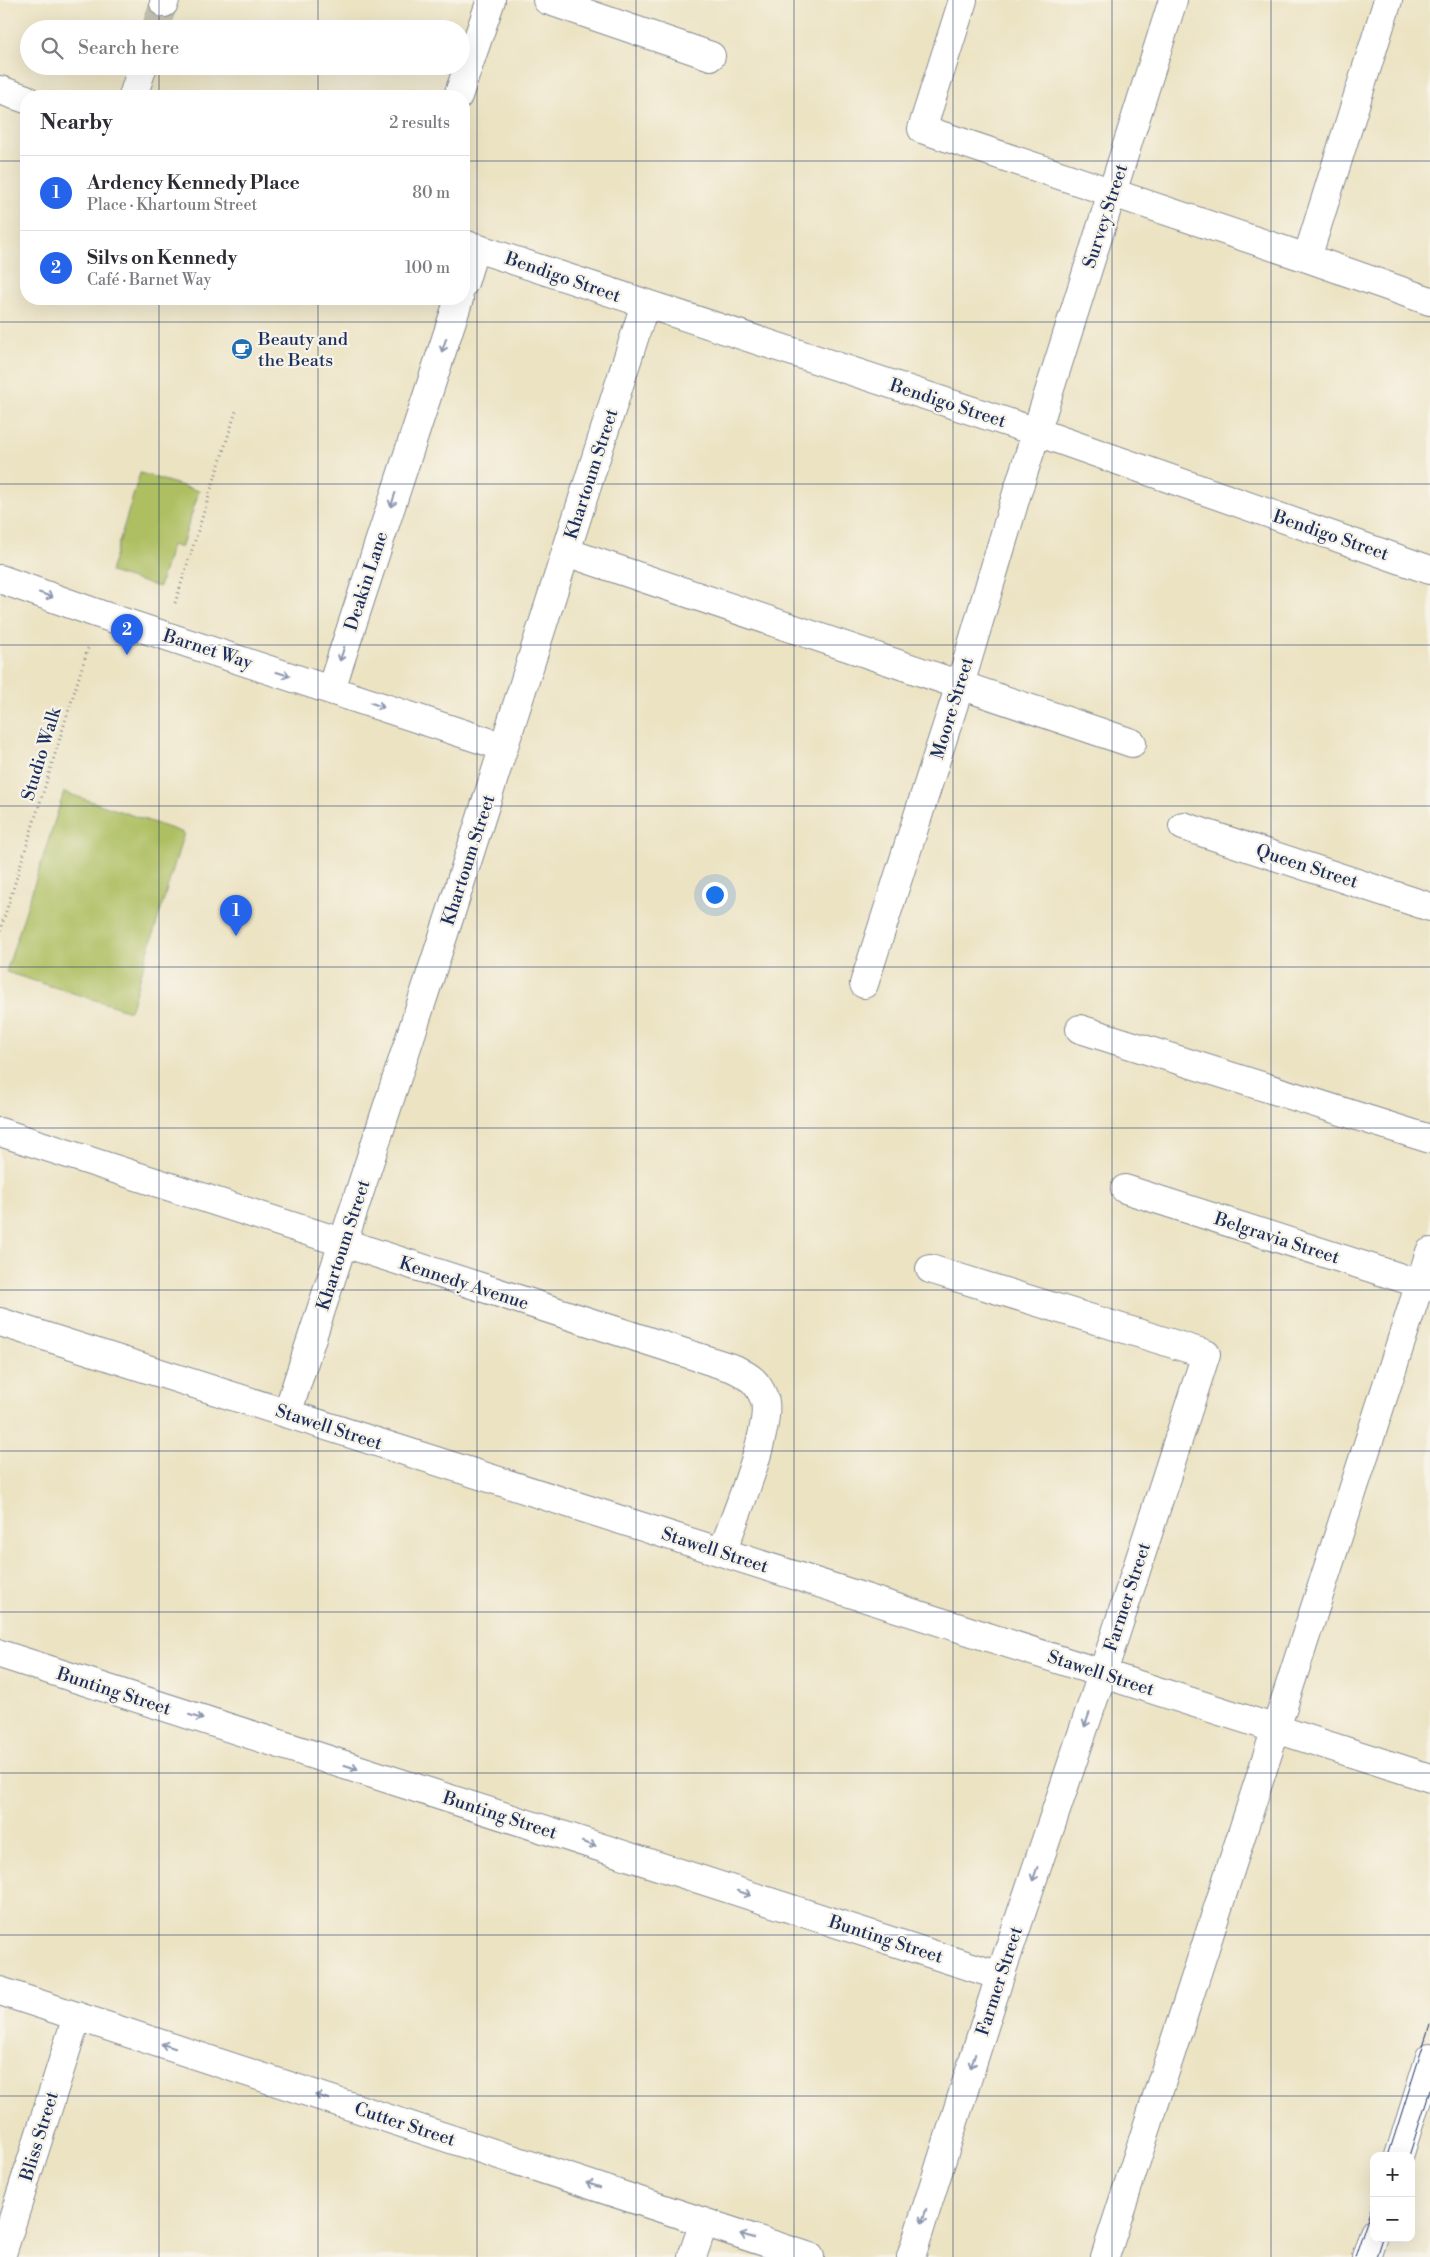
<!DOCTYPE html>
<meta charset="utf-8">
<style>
body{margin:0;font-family:"Libre Bodoni",serif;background:#f7f7f7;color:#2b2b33}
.controls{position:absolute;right:15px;bottom:15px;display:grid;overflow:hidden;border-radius:10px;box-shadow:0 5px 20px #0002}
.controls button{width:45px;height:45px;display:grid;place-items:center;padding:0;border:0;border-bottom:1px solid #e1e1e2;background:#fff;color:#2b2b33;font:25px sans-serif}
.you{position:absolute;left:714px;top:894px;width:18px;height:18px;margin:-12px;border:4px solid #fff;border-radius:50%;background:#1a73e8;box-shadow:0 0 0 8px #1a73e833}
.badge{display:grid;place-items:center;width:32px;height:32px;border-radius:50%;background:#2563eb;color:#fff;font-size:16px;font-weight:700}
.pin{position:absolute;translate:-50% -41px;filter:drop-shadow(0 1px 2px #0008)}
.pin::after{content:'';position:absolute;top:26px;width:18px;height:15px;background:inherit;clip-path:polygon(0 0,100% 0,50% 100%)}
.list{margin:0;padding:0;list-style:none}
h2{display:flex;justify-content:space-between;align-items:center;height:65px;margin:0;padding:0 20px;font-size:21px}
h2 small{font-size:16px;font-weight:400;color:#7c7c81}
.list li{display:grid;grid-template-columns:32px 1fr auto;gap:15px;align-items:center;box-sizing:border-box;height:75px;padding:0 20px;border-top:1px solid #e1e1e2}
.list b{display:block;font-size:19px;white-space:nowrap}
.list p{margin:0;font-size:16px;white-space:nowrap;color:#7c7c81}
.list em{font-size:16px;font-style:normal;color:#7c7c81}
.icon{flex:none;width:28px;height:28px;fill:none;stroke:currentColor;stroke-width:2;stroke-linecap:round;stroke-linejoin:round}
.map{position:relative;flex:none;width:1430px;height:2257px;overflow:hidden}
.search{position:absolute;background:#fff;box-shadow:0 5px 20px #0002;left:20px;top:20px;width:450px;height:55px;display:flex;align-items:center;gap:12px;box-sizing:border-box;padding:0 18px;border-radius:28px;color:#7c7c81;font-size:19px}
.panel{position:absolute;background:#fff;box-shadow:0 5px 20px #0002;left:20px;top:90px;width:450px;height:215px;border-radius:20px}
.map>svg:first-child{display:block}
</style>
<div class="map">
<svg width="1430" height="2257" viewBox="0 0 1430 2257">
<rect width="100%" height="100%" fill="#f7f3e8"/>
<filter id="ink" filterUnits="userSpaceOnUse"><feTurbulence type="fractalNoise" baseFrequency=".02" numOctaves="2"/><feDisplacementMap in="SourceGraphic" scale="10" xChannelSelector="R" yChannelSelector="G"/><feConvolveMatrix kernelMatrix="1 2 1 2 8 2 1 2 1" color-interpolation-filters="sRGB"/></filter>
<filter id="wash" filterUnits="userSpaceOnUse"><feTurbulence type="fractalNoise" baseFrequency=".0096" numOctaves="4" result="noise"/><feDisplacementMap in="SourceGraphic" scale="20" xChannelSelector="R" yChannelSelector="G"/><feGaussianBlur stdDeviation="1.12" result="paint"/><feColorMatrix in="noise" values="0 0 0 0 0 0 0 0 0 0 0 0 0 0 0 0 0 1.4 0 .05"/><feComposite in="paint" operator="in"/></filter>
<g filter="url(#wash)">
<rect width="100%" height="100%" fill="#ece3c3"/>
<path fill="#aebf62" stroke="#647760" d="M 140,473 L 199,491 L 181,548 L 172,545 L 159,587 L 110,572 Z
M 64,792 L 184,833 L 130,1011 L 6,972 Z"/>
</g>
<g filter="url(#ink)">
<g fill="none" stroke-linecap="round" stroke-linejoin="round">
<path stroke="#c2bfaf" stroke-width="28" stroke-dasharray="28 14" stroke-linecap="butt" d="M 155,29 L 164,3"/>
<g stroke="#848990" stroke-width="30">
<path id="minor" d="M 547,0 L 711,56
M 963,0 L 922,129 L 1307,258 L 1430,301
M 164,3 L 165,0
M 0,90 L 26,99
M 133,96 L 143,66
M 458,96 L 491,0
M 464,244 L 1037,432 L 1430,570
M 1307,258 L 1388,0
M 464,283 L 475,247
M 566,552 L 1132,743
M 0,579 L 99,614 L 504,747
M 331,689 L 459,299
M 1183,826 L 1430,907
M 864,984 L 960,685 L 1017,493 L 1173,0
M 1080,1029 L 1430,1139
M 0,1132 L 735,1369 C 750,1377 757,1381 764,1398 C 774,1424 733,1523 722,1552
M 1125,1189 L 1430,1287
M 0,1322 L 1430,1778
M 287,1414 L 452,909 L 645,304
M 0,1654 L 1000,1976
M 0,1991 L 810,2257
M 1,2257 L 77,2016
M 692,2257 L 704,2222
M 911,2257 L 1000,1976 L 1110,1651 L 1206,1354 L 930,1269
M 1105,2257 L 1430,1252"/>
</g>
<g stroke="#848990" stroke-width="30">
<path id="major" d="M 1399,2156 L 1430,2057
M 1366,2257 L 1374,2232"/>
</g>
<path stroke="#848990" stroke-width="3" stroke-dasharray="1 4" stroke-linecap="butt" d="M 175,603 L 237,408
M 0,931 L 88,648"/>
<use href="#minor" stroke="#fff" stroke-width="28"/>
<use href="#major" stroke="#fff" stroke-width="28"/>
<path stroke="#1b2f5e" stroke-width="1" d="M 1388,2156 L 1430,2024
M 1409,2156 L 1430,2090
M 1355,2257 L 1374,2199
M 1376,2257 L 1382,2238"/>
</g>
<defs><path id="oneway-shaft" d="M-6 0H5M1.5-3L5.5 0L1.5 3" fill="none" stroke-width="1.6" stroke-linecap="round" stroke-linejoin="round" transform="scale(1.25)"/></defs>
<g stroke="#8d97ae">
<use href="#oneway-shaft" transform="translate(444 345) rotate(108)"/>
<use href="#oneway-shaft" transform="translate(393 500) rotate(108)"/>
<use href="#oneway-shaft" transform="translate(46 595) rotate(19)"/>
<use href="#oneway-shaft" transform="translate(342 654) rotate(108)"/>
<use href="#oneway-shaft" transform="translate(283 674) rotate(18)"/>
<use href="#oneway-shaft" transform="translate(377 705) rotate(19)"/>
<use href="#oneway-shaft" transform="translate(196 1717) rotate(18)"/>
<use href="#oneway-shaft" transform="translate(1087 1720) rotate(109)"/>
<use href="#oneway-shaft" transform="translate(351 1767) rotate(18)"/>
<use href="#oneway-shaft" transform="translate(589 1844) rotate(18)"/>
<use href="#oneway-shaft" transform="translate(1035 1874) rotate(109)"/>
<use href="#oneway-shaft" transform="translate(744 1893) rotate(18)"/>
<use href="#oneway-shaft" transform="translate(168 2046) rotate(-162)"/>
<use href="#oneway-shaft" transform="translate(973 2061) rotate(108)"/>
<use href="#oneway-shaft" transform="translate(322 2097) rotate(-162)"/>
<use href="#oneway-shaft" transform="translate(593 2185) rotate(-162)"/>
<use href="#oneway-shaft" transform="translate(924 2216) rotate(108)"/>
<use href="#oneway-shaft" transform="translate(747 2236) rotate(-162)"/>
</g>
</g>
<path fill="none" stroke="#1b2f5e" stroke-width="1" stroke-opacity="0.55" d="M 159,0 L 159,29M 318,0 L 318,29M 477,0 L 477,2257M 636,0 L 636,2257M 794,0 L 794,2257M 953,0 L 953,2257M 1112,0 L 1112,2257M 1271,0 L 1271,2257M 159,66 L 159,96M 318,66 L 318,96M 0,161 L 26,161M 464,161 L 1430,161M 159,299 L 159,2257M 318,299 L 318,2257M 0,322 L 1430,322M 0,484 L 1430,484M 0,645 L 1430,645M 0,806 L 1430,806M 0,967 L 1430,967M 0,1128 L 1430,1128M 0,1290 L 1430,1290M 0,1451 L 1430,1451M 0,1612 L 1430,1612M 0,1773 L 1430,1773M 0,1935 L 1430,1935M 0,2096 L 1430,2096"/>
<defs>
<g id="cafe-disc" transform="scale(1.125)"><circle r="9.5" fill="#1f6fb2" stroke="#f7f3e8"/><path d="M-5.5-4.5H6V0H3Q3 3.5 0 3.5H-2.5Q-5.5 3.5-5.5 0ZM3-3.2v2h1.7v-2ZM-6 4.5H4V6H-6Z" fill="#fff"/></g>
</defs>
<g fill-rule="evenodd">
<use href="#cafe-disc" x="242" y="349"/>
</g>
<g text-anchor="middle" stroke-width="4.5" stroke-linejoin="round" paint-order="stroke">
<g font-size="18" fill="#1b2f5e" stroke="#f7f3e8">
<text transform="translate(1105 216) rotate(-72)" y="6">Survey Street</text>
<text transform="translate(563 277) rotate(19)" y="6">Bendigo Street</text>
<text transform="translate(948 403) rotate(18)" y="6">Bendigo Street</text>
<text transform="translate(591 474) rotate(-72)" y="6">Khartoum Street</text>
<text transform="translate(1331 535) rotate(19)" y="6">Bendigo Street</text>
<text transform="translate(366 581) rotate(-72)" y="6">Deakin Lane</text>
<text transform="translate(208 649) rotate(18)" y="6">Barnet Way</text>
<text transform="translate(952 708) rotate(-73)" y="6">Moore Street</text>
<text transform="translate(41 754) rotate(-73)" y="6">Studio Walk</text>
<text transform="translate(468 860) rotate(-72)" y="6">Khartoum Street</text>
<text transform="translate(1307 866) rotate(18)" y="6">Queen Street</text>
<text transform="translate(1277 1238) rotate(18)" y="6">Belgravia Street</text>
<text transform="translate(343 1245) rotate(-72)" y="6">Khartoum Street</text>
<text transform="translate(464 1283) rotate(18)" y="6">Kennedy Avenue</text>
<text transform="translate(329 1427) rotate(18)" y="6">Stawell Street</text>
<text transform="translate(715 1550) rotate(18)" y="6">Stawell Street</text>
<text transform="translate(1127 1597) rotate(-72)" y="6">Farmer Street</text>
<text transform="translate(1101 1673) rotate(18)" y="6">Stawell Street</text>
<text transform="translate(114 1691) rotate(18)" y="6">Bunting Street</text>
<text transform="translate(500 1815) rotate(18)" y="6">Bunting Street</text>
<text transform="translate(886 1939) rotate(18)" y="6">Bunting Street</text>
<text transform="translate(999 1981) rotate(-72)" y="6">Farmer Street</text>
<text transform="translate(405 2124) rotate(18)" y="6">Cutter Street</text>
<text transform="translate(39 2136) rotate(-73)" y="6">Bliss Street</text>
</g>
<g font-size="18" fill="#1b2f5e" stroke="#f7f3e8" text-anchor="start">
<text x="258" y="345">Beauty and<tspan x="258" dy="21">the Beats</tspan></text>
</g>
</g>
</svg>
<div class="controls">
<button>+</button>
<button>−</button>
</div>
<div class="you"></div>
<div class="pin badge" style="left:236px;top:936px">1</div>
<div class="pin badge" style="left:127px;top:655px">2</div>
<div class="search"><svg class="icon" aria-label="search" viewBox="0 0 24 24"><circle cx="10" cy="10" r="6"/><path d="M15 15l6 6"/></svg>Search here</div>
<section class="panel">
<h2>Nearby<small>2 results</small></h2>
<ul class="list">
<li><span class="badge">1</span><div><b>Ardency Kennedy Place</b><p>Place · Khartoum Street</p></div><em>80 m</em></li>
<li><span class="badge">2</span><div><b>Silvs on Kennedy</b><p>Café · Barnet Way</p></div><em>100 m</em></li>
</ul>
</section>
</div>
